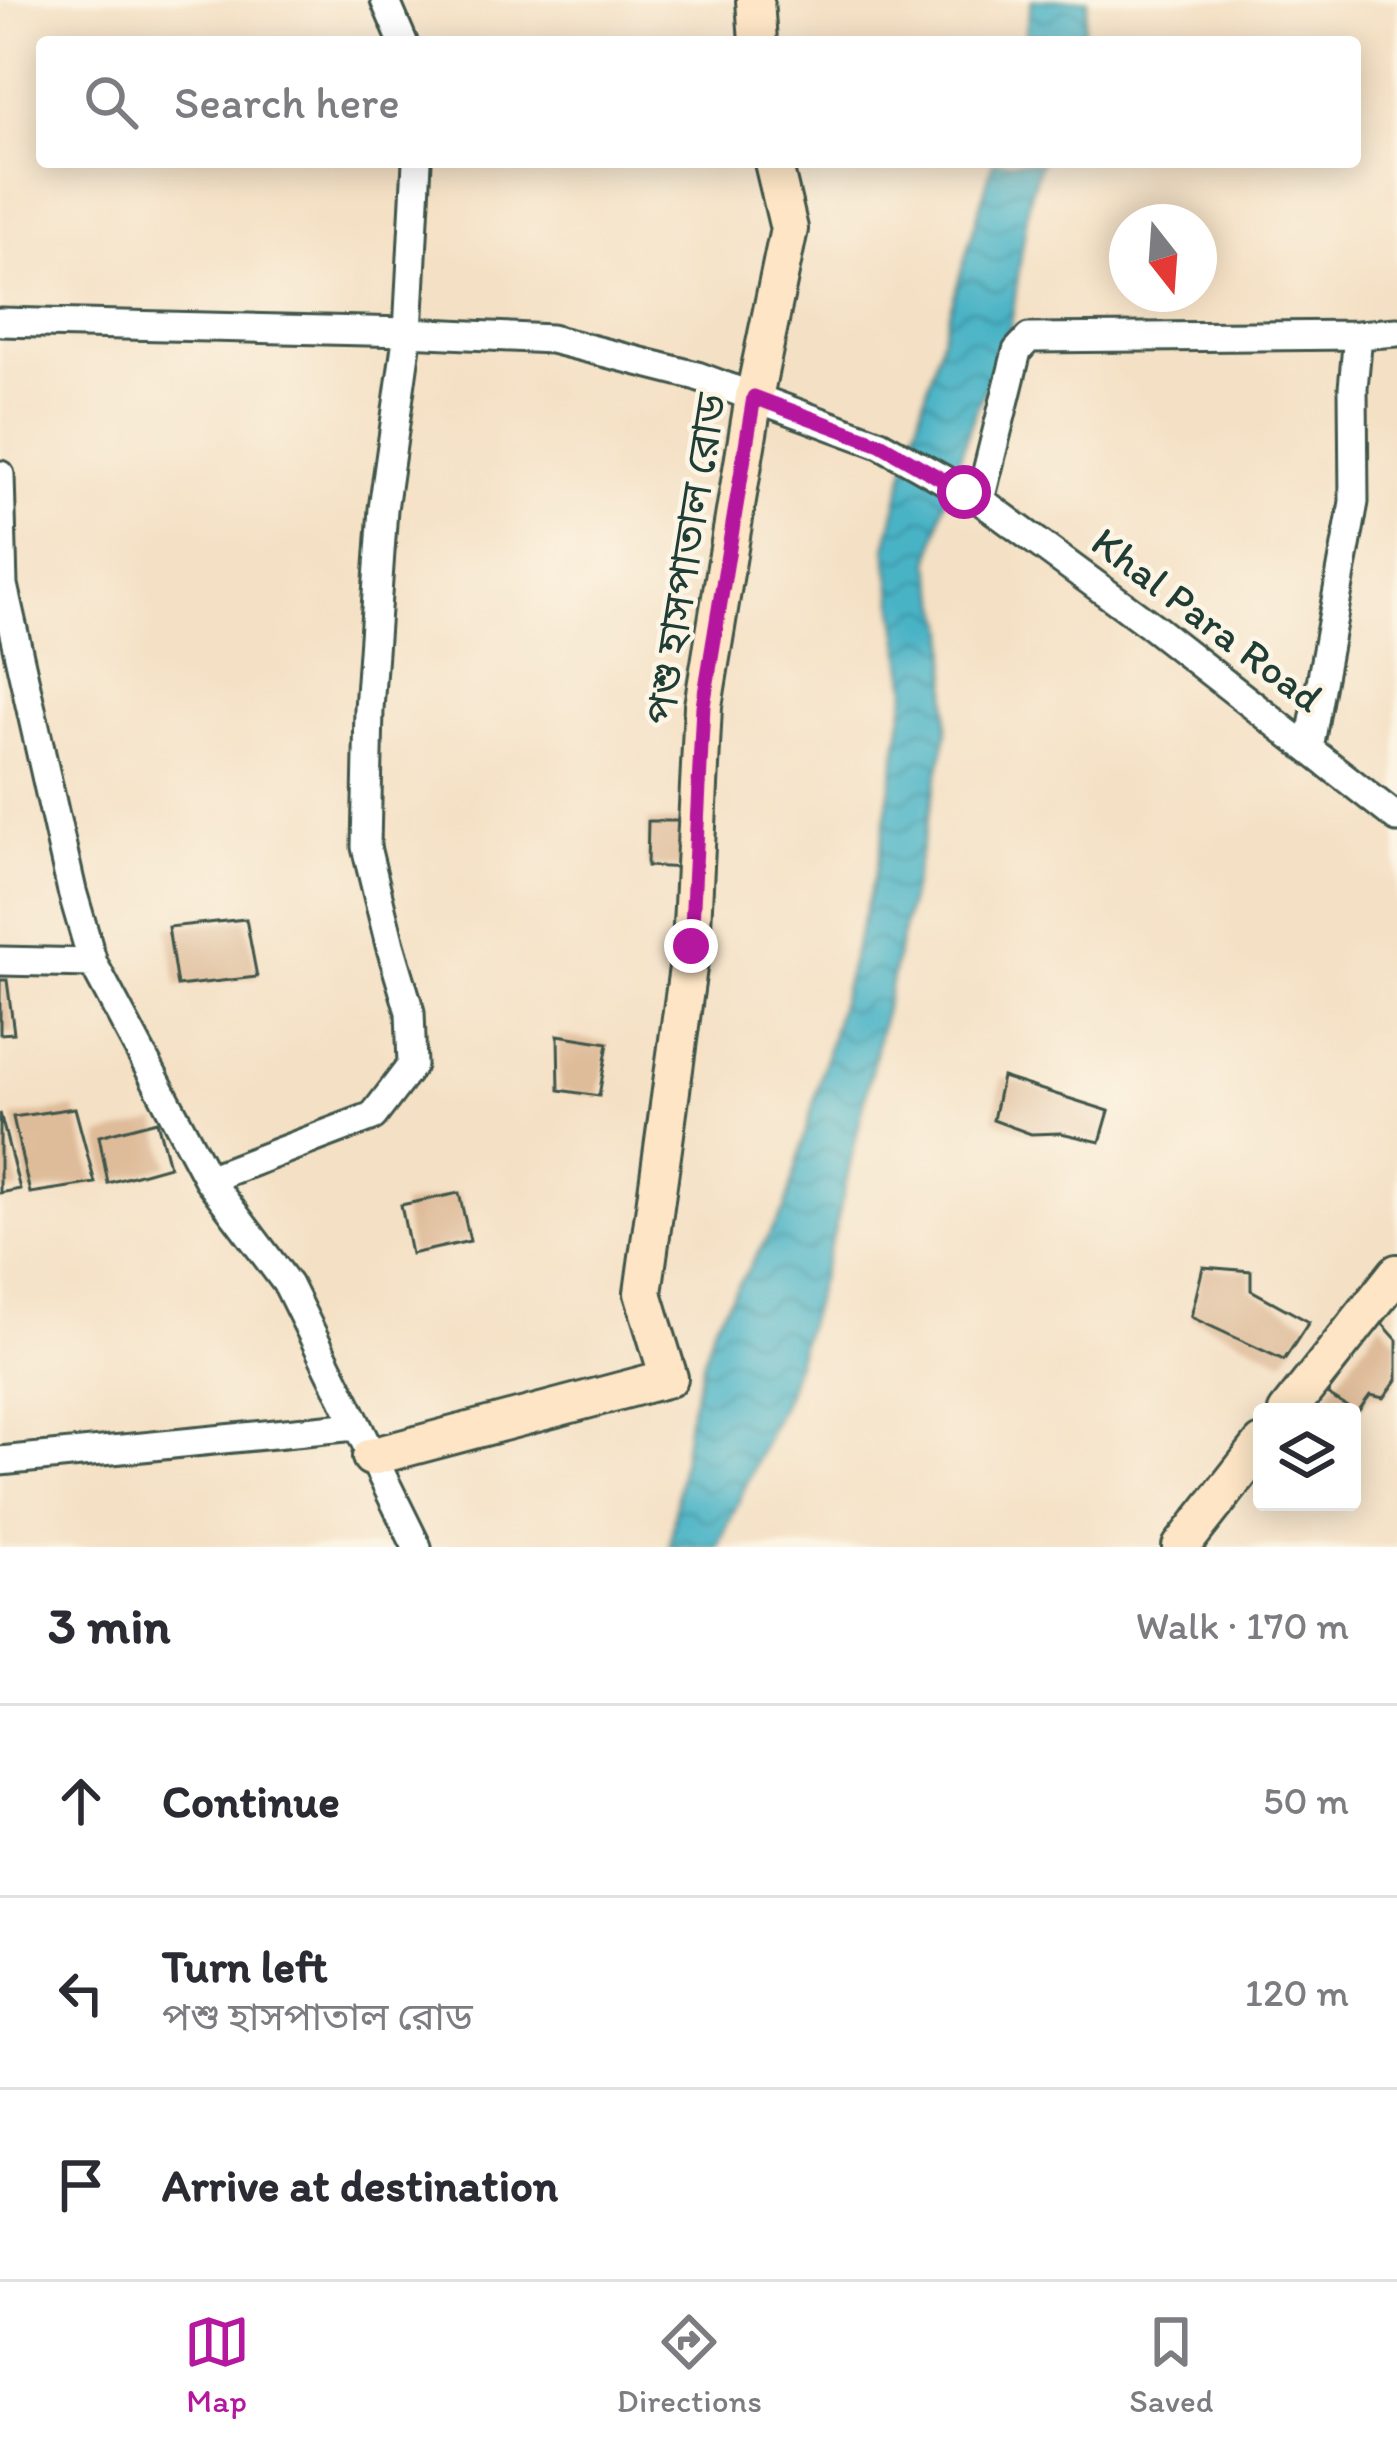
<!DOCTYPE html>
<meta charset="utf-8">
<style>
body{margin:0;font-family:Itim,"Noto Sans Bengali",sans-serif;background:#f7f7f7;color:#2b2b33}
.controls{position:absolute;right:36px;bottom:36px;display:grid;overflow:hidden;border-radius:12px;box-shadow:0 6px 30px #0003}
.controls button{width:108px;height:108px;display:grid;place-items:center;padding:0;border:0;border-bottom:3px solid #e1e1e2;background:#fff;color:#2b2b33;font:60px sans-serif}
.compass{position:absolute;left:1109px;top:204px;width:108px;height:108px;border-radius:50%;background:#fff;box-shadow:0 6px 30px #0003;rotate:163deg}
.stop{position:absolute;width:36px;height:36px;margin:-27px;border:9px solid #b5179e;border-radius:50%;background:#fff}
.stop.end{background:#b5179e;border-color:#fff;box-shadow:0 3px 12px #0008}
.list{margin:0;padding:0;list-style:none}
h2{display:flex;justify-content:space-between;align-items:center;height:156px;margin:0;padding:0 48px;font-size:51px}
h2 small{font-size:39px;font-weight:400;color:#7c7c81}
.list li{display:grid;grid-template-columns:78px 1fr auto;gap:36px;align-items:center;box-sizing:border-box;height:192px;padding:0 48px;border-top:3px solid #e1e1e2}
.list b{display:block;font-size:45px;white-space:nowrap}
.list p{margin:0;font-size:39px;white-space:nowrap;color:#7c7c81}
.list em{font-size:39px;font-style:normal;color:#7c7c81}
.icon{flex:none;width:66px;height:66px;fill:none;stroke:currentColor;stroke-width:2;stroke-linecap:round;stroke-linejoin:round}
.map{position:relative;flex:none;width:1397px;height:1547px;overflow:hidden}
.search{position:absolute;background:#fff;box-shadow:0 6px 30px #0003;left:36px;right:36px;top:36px;height:132px;display:flex;align-items:center;gap:30px;box-sizing:border-box;padding:0 42px;border-radius:12px;color:#7c7c81;font-size:45px}
.sheet{height:732px;background:#fff}
nav{display:flex;justify-content:space-around;align-items:center;box-sizing:border-box;height:168px;border-top:3px solid #e1e1e2;background:#fff;font-size:33px;color:#7c7c81}
nav a{display:grid;justify-items:center;gap:6px}
nav .on{color:#b5179e}
.map>svg:first-child{display:block}
</style>
<div class="map">
<svg width="1397" height="1547" viewBox="0 0 1397 1547">
<defs>
<pattern id="water-waves" width="16" height="10" patternUnits="userSpaceOnUse" patternTransform="scale(3)"><rect width="16" height="10" fill="#48b3c6"/><path d="M0 5q4-4 8 0t8 0" fill="none" stroke="#3b93a2"/></pattern>
</defs>
<rect width="100%" height="100%" fill="#fcf5e5"/>
<filter id="ink" filterUnits="userSpaceOnUse"><feTurbulence type="fractalNoise" baseFrequency=".00833" numOctaves="2"/><feDisplacementMap in="SourceGraphic" scale="24" xChannelSelector="R" yChannelSelector="G"/><feConvolveMatrix kernelMatrix="1 2 1 2 8 2 1 2 1" color-interpolation-filters="sRGB"/></filter>
<filter id="wash" filterUnits="userSpaceOnUse"><feTurbulence type="fractalNoise" baseFrequency=".004" numOctaves="4" result="noise"/><feDisplacementMap in="SourceGraphic" scale="48" xChannelSelector="R" yChannelSelector="G"/><feGaussianBlur stdDeviation="2.7" result="paint"/><feColorMatrix in="noise" values="0 0 0 0 0 0 0 0 0 0 0 0 0 0 0 0 0 1.4 0 .05"/><feComposite in="paint" operator="in"/></filter>
<g filter="url(#wash)">
<rect width="100%" height="100%" fill="#f4e0c4"/>
<path fill="url(#water-waves)" stroke="#34787d" stroke-width="3" d="M 1032,0 L 1088,0 L 1082,42 L 1023,42 Z
M 993,162 L 1041,162 L 1030,194 L 1011,324 L 974,415 L 943,507 L 930,563 L 948,631 L 947,734 L 838,1218 L 787,1393 L 718,1547 L 670,1547 L 688,1419 L 713,1326 L 785,1209 L 879,859 L 907,688 L 886,548 L 913,438 Z"/>
<g id="blocks">
<path fill="#debb99" d="M 648,821 L 686,821 L 685,868 L 647,866 Z
M 246,919 L 257,977 L 177,986 L 168,927 Z
M 0,980 L 7,980 L 14,1033 L 0,1034 Z
M 558,1035 L 608,1043 L 599,1096 L 559,1090 Z
M 1002,1077 L 1109,1111 L 1100,1142 L 1061,1133 L 1031,1134 L 993,1120 Z
M 75,1108 L 95,1183 L 30,1193 L 13,1117 Z
M 0,1113 L 20,1189 L 0,1193 Z
M 157,1121 L 169,1166 L 108,1183 L 99,1136 Z
M 459,1193 L 470,1241 L 411,1254 L 401,1205 Z
M 1203,1267 L 1251,1271 L 1251,1290 L 1309,1322 L 1284,1360 L 1191,1317 Z
M 1381,1322 L 1397,1340 L 1397,1380 L 1384,1398 L 1370,1395 L 1357,1413 L 1327,1394 Z"/>
</g>
</g>
<g filter="url(#ink)">
<use href="#blocks" fill-opacity="0" stroke="#3f554a" stroke-width="3"/>
<g fill="none" stroke-linecap="round" stroke-linejoin="round">
<g stroke="#3f554a" stroke-width="33">
<path id="street" d="M 385,0 L 403,42
M 0,322 L 408,332 L 551,339 L 697,376 L 880,444 L 980,500 L 1153,627 L 1397,818
M 0,475 L 3,585 L 72,891 L 93,963 L 208,1179 L 288,1285 L 417,1547
M 980,500 L 1017,351 L 1029,338 L 1358,335
M 1309,749 L 1354,502 L 1353,388 L 1358,335 L 1397,332
M 0,961 L 93,963
M 208,1179 L 373,1116 L 412,1065 L 410,1012 L 390,945 L 366,847 L 369,709 L 383,509 L 408,332 L 417,162
M 0,1461 L 356,1426"/>
</g>
<g stroke="#3f554a" stroke-width="42">
<path id="secondary" d="M 755,0 L 758,42
M 1287,1412 L 1397,1273
M 371,1457 L 669,1378 L 643,1293 L 691,946 L 703,706 L 754,397 L 789,229 L 773,162
M 1181,1547 L 1262,1444"/>
</g>
<use href="#street" stroke="#fff" stroke-width="27"/>
<use href="#secondary" stroke="#fde5c5" stroke-width="36"/>
</g>
</g>
<g fill="none" stroke-linecap="round" stroke-linejoin="round" filter="url(#ink)">
<path stroke="#b5179e" stroke-width="15" d="M 691,946 L 703,706 L 754,397 L 880,444 L 964,492"/>
</g>
<g text-anchor="middle" stroke-width="9" stroke-linejoin="round" paint-order="stroke">
<g font-size="42" fill="#1f3d34" stroke="#fcf5e5">
<text transform="translate(685 559) rotate(-81)" y="15">পশু হাসপাতাল রোড</text>
<text transform="translate(1208 619) rotate(37)" y="15">Khal Para Road</text>
</g>
</g>
</svg>
<div class="controls">
<button><svg class="icon" aria-label="layers" viewBox="0 0 24 24"><path d="M12 4l9 5-9 5-9-5zM3 14l9 5 9-5"/></svg></button>
</div>
<svg class="compass" viewBox="-18 -18 36 36"><path d="M0-13l5 13h-10z" fill="#e53935"/><path d="M0 13l5-13h-10z" fill="#7c7c81"/></svg>
<div class="stop" style="left:964px;top:492px"></div>
<div class="stop end" style="left:691px;top:946px"></div>
<div class="search"><svg class="icon" aria-label="search" viewBox="0 0 24 24"><circle cx="10" cy="10" r="6"/><path d="M15 15l6 6"/></svg>Search here</div>
</div>
<section class="sheet">
<h2>3 min<small>Walk · 170 m</small></h2>
<ul class="list">
<li><svg class="icon" aria-label="ahead" viewBox="0 0 24 24"><path d="M12 20V5M6 11l6-6 6 6"/></svg><div><b>Continue</b></div><em>50 m</em></li>
<li><svg class="icon" aria-label="left" viewBox="0 0 24 24"><path d="M17 20v-9H6M10 6l-5 5 5 5"/></svg><div><b>Turn left</b><p>পশু হাসপাতাল রোড</p></div><em>120 m</em></li>
<li><svg class="icon" aria-label="arrive" viewBox="0 0 24 24"><path d="M6 21V4h12l-3 4 3 4H6"/></svg><div><b>Arrive at destination</b></div></li>
</ul>
</section>
<nav>
<a class="on"><svg class="icon" aria-label="map" viewBox="0 0 24 24"><path d="M3 6l6-2 6 2 6-2v14l-6 2-6-2-6 2zM9 4v14M15 6v14"/></svg>Map</a>
<a><svg class="icon" aria-label="directions" viewBox="0 0 24 24"><path d="M12 3l9 9-9 9-9-9zM9 14v-3h6M13 9l2 2-2 2"/></svg>Directions</a>
<a><svg class="icon" aria-label="saved" viewBox="0 0 24 24"><path d="M7 4h10v16l-5-4-5 4z"/></svg>Saved</a>
</nav>
